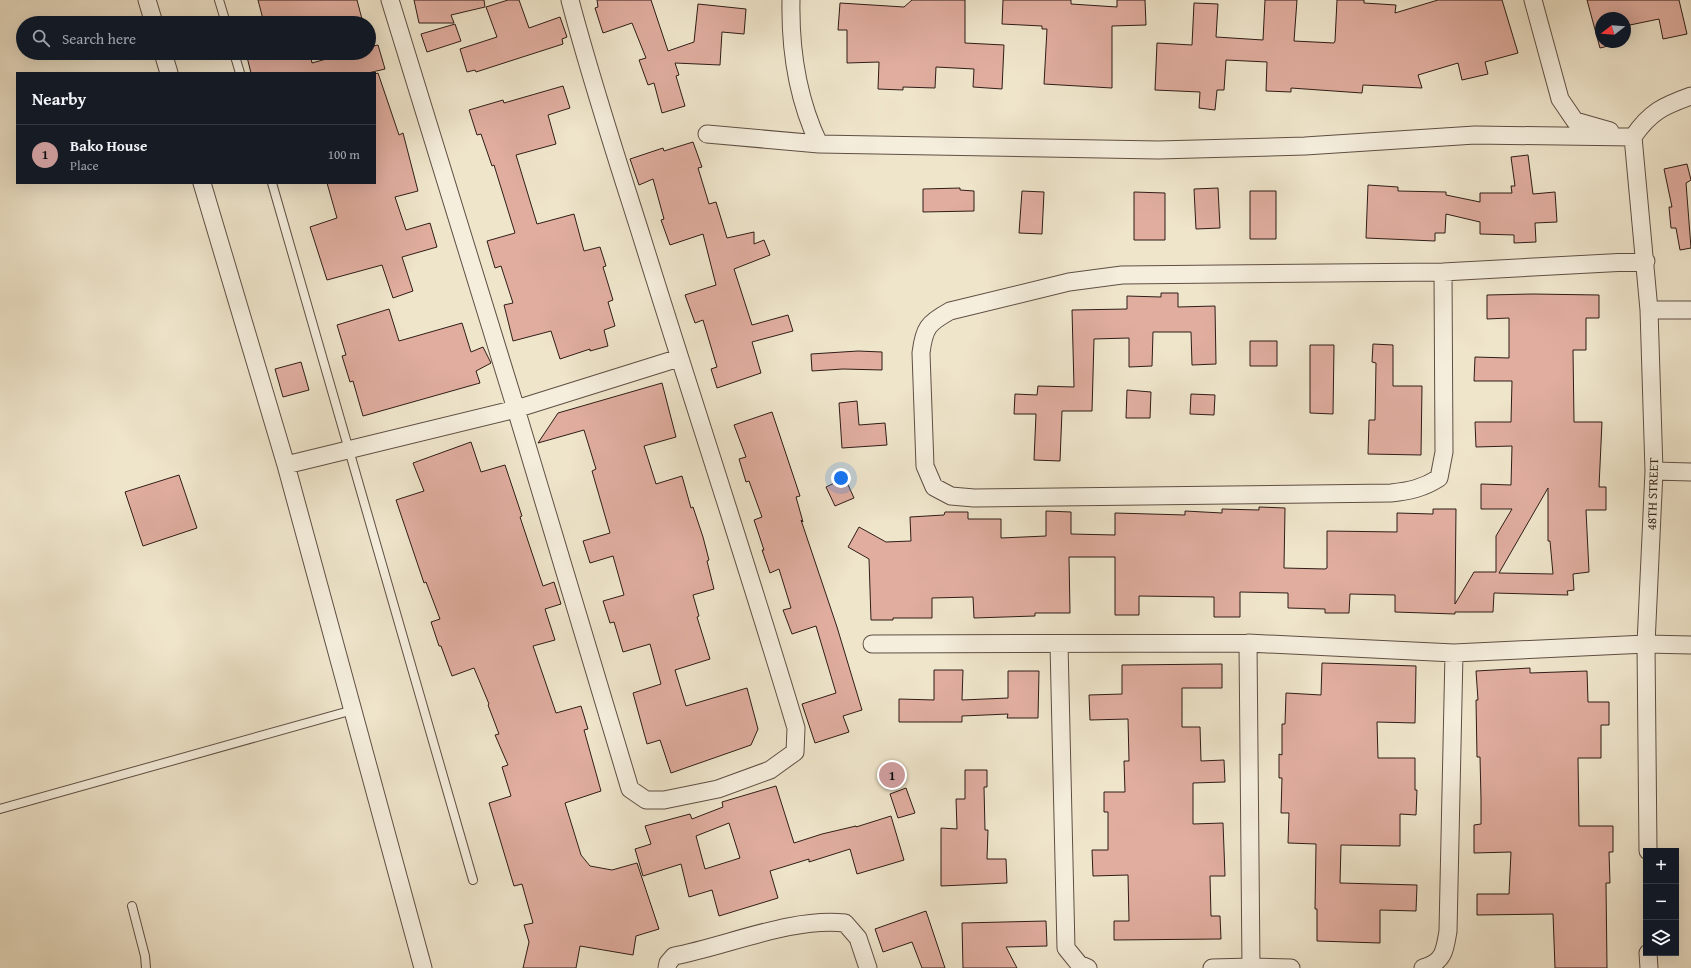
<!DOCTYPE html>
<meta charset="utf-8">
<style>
body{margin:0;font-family:"Gentium Book Plus",serif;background:#20242c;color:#f1f3f6}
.controls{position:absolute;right:12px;bottom:12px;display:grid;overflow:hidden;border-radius:0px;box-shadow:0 4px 16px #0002}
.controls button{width:36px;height:36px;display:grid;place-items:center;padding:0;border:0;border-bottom:1px solid #363941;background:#171b24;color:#f1f3f6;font:20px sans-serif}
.compass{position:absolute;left:1595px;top:12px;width:36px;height:36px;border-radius:50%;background:#171b24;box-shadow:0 4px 16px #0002;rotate:253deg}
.you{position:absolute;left:841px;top:478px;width:14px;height:14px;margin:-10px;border:3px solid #fff;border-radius:50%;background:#1a73e8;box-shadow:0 0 0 6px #1a73e833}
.badge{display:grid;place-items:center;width:26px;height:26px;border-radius:50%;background:#c59692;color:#111;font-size:13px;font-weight:700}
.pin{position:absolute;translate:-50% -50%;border:2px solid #fff;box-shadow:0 1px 4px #0006}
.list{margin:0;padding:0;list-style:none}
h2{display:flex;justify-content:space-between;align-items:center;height:52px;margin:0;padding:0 16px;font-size:17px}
h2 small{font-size:13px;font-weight:400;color:#9ea1a6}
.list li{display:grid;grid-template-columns:26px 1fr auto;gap:12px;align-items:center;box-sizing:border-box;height:60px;padding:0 16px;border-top:1px solid #363941}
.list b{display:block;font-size:15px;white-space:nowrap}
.list p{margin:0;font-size:13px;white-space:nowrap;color:#9ea1a6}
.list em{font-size:13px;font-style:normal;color:#9ea1a6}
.icon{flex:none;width:22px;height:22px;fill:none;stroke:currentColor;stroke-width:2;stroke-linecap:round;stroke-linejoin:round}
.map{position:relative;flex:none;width:1691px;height:968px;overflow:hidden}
.search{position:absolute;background:#171b24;box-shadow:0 4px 16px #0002;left:16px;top:16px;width:360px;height:44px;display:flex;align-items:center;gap:10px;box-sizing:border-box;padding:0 14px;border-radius:22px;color:#9ea1a6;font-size:15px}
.panel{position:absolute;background:#171b24;box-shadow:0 4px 16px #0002;left:16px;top:72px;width:360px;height:112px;border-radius:0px}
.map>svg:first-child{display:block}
</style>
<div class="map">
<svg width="1691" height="968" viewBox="0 0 1691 968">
<rect width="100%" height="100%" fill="#efe5cb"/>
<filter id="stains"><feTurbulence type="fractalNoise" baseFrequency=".005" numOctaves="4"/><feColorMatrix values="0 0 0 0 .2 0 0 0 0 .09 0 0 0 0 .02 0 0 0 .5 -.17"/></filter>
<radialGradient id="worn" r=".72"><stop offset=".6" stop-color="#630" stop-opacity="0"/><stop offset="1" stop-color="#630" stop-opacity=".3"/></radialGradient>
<path fill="#e0ad9f" stroke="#2f1d17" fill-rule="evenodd" d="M 258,0 L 357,0 L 363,23 L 264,23 Z
M 414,0 L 484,0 L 485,7 L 451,15 L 454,23 L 419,23 Z
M 508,0 L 519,0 L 529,28 L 560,17 L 567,37 L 562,39 L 563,44 L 476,72 L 475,70 L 467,72 L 460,49 L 497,37 L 486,7 Z
M 597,0 L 651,0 L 668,51 L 694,42 L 698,4 L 746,9 L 744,34 L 722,32 L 720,65 L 675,63 L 679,75 L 676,76 L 685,106 L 662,113 L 654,83 L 648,85 L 639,60 L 646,58 L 632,23 L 603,33 L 595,8 L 598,7 Z
M 912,0 L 965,0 L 965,43 L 1004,45 L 1002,89 L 973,87 L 974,69 L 936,67 L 935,88 L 903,87 L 903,90 L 878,89 L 879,62 L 847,63 L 847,30 L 838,30 L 840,3 L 904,7 Z
M 1003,0 L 1071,0 L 1071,4 L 1117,7 L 1117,0 L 1145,0 L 1146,25 L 1112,26 L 1112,88 L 1044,84 L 1047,29 L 1042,29 L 1042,26 L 1002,24 Z
M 1265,0 L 1297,0 L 1294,41 L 1334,43 L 1335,41 L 1337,0 L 1364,0 L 1364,3 L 1396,5 L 1395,13 L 1438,0 L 1502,0 L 1518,53 L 1485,62 L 1488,74 L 1462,80 L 1458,63 L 1418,75 L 1422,88 L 1363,85 L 1362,93 L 1291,88 L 1291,92 L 1266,91 L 1267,62 L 1226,60 L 1224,90 L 1217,90 L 1215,110 L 1199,108 L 1200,92 L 1155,90 L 1157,43 L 1192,45 L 1194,3 L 1218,4 L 1216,37 L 1263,40 Z
M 1587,0 L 1679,0 L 1687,34 L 1663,39 L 1659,19 L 1625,26 L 1625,18 L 1601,18 L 1601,42 L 1625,42 L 1600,48 Z
M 455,24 L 461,41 L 427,52 L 421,34 Z
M 378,45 L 385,69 L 368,73 L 251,73 L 246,53 L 310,53 L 312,63 L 348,53 L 369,53 L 369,47 Z
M 378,73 L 399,135 L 403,133 L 418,191 L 395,197 L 406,230 L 430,223 L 437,247 L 402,257 L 413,291 L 393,298 L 382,265 L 327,280 L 310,227 L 337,218 L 327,183 L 375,183 L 375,74 Z
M 563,86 L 570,108 L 548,115 L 556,144 L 516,155 L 537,224 L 574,214 L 584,251 L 600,247 L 606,266 L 603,267 L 613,300 L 608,302 L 615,326 L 604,330 L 608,346 L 590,351 L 590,349 L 560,359 L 551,331 L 513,341 L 504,305 L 513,303 L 501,266 L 495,268 L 487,241 L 515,233 L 494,165 L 492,166 L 481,134 L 477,135 L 469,110 L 503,100 L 504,103 Z
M 693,142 L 702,167 L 698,168 L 709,204 L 716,202 L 727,238 L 754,232 L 754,244 L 764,240 L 770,255 L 734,269 L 752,325 L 788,315 L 793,331 L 752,342 L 761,373 L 717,388 L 711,369 L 717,367 L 703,320 L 695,323 L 685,295 L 716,285 L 703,234 L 670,245 L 661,220 L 664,219 L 653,179 L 639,185 L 630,159 L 663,148 L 664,151 Z
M 1528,155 L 1533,194 L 1555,192 L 1557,222 L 1535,223 L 1536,242 L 1514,243 L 1514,235 L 1480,234 L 1480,222 L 1446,214 L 1445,233 L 1435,233 L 1435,241 L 1366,238 L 1368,185 L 1398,187 L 1398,191 L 1446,192 L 1446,195 L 1480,202 L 1480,193 L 1512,193 L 1511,186 L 1515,186 L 1511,157 Z
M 1687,164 L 1691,180 L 1686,183 L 1691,248 L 1680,250 L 1676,228 L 1671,228 L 1669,207 L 1672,207 L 1664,169 Z
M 960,188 L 960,190 L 974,191 L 974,211 L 923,212 L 923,189 Z
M 1218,188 L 1220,228 L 1196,229 L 1194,189 Z
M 1022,191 L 1044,192 L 1042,234 L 1019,233 Z
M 1250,191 L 1276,191 L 1276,239 L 1250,239 Z
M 1134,192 L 1165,193 L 1165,240 L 1134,240 Z
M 1161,293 L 1178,293 L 1178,307 L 1215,306 L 1216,364 L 1192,365 L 1191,332 L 1153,332 L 1152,366 L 1129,367 L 1129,338 L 1094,339 L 1092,411 L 1062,411 L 1060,461 L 1034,460 L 1036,414 L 1014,414 L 1015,394 L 1037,395 L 1038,386 L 1074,387 L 1072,310 L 1127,309 L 1127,296 L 1161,297 Z
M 1533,294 L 1599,295 L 1599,318 L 1586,318 L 1586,350 L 1573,350 L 1574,422 L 1602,422 L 1599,487 L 1606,487 L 1606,510 L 1586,510 L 1589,572 L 1573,574 L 1574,590 L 1567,591 L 1568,595 L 1494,593 L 1493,612 L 1455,612 L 1455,614 L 1395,612 L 1395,595 L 1350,594 L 1349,613 L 1325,613 L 1325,609 L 1288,608 L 1288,593 L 1240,592 L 1240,617 L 1214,617 L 1214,597 L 1139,596 L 1139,615 L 1115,615 L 1115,557 L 1069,557 L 1070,613 L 1035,613 L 1035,616 L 974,618 L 973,597 L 932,598 L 932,618 L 893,618 L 893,620 L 871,620 L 869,559 L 848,547 L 859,527 L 886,542 L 911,541 L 910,517 L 944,515 L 945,512 L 968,512 L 968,519 L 1001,519 L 1001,538 L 1046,536 L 1046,511 L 1071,512 L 1071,534 L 1115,535 L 1115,513 L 1185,515 L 1185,511 L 1222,513 L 1222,509 L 1259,510 L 1259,507 L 1285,508 L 1284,568 L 1325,569 L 1327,568 L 1327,531 L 1397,532 L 1397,513 L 1433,514 L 1433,509 L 1456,509 L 1455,604 L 1474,572 L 1496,572 L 1496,536 L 1512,509 L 1481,509 L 1481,484 L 1511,485 L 1512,446 L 1476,447 L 1475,422 L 1511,422 L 1512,381 L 1474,381 L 1475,357 L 1509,358 L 1509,318 L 1487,319 L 1487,295 ZM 1548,488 L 1548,541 L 1550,541 L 1553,574 L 1499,573 Z
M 389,309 L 399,341 L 462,323 L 471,352 L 483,347 L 491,363 L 476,371 L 480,383 L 363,416 L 353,381 L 350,382 L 342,356 L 346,355 L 337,325 Z
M 1250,341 L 1277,341 L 1277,366 L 1250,366 Z
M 1373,344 L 1393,345 L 1393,386 L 1422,386 L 1421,455 L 1368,454 L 1369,420 L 1375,420 L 1376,363 L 1372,362 Z
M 1310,345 L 1334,345 L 1333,414 L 1310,413 Z
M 858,351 L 882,352 L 882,370 L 843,369 L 812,371 L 811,354 Z
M 301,362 L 309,390 L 283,397 L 275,369 Z
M 662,383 L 676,437 L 644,446 L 656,484 L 682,476 L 691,508 L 693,507 L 703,537 L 709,560 L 707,561 L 714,589 L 693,595 L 699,616 L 697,617 L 710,659 L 675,670 L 686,706 L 747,688 L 758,729 L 751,745 L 671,773 L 660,740 L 647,744 L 633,693 L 661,684 L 650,644 L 623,652 L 614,622 L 610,623 L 603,601 L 624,595 L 613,556 L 590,563 L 583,541 L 610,533 L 592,471 L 596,469 L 584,430 L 538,443 L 558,413 Z
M 1127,390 L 1151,392 L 1150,418 L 1126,418 Z
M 1191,394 L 1215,395 L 1214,415 L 1190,414 Z
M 857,401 L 859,425 L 885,423 L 887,445 L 842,448 L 839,403 Z
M 772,412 L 800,496 L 796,497 L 803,522 L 801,520 L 837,627 L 862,710 L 843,716 L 849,732 L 815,743 L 802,704 L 836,693 L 816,626 L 792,634 L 783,610 L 791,608 L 779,569 L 770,573 L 762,550 L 764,550 L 754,520 L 762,517 L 749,481 L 746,482 L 739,459 L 746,457 L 734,425 Z
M 471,442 L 481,472 L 505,465 L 522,516 L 520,517 L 543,586 L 554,582 L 561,604 L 545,609 L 555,640 L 533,646 L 556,713 L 581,706 L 588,729 L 584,730 L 601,791 L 565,803 L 581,855 L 590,866 L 612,870 L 637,863 L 659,929 L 636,936 L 633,955 L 580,946 L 576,968 L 523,968 L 529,942 L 524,925 L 533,923 L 522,884 L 514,886 L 489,803 L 511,796 L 502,767 L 508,765 L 495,735 L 499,734 L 488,705 L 489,704 L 474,668 L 452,676 L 441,646 L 439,646 L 431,622 L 440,619 L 426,582 L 424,583 L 396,500 L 424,491 L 413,463 Z
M 179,475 L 197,528 L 143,546 L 125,492 Z
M 845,478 L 854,498 L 835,506 L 826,487 Z
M 1322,663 L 1416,666 L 1415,723 L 1377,722 L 1378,758 L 1415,758 L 1415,790 L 1417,790 L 1416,815 L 1400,814 L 1400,846 L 1341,845 L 1340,883 L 1417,885 L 1416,911 L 1380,910 L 1380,943 L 1317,941 L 1317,909 L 1315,909 L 1316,844 L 1288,843 L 1289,813 L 1281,813 L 1282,778 L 1279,778 L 1279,754 L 1282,755 L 1282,724 L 1285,724 L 1286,693 L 1321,695 Z
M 1222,664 L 1222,688 L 1182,688 L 1182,727 L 1200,727 L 1201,761 L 1224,760 L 1225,782 L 1193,783 L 1193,824 L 1223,823 L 1225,876 L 1210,876 L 1211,916 L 1220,916 L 1221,939 L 1114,940 L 1114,921 L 1129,921 L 1128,875 L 1093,876 L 1092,850 L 1108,850 L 1108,812 L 1104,812 L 1104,792 L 1125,792 L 1124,761 L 1129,761 L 1128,719 L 1090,720 L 1089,695 L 1122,694 L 1122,665 Z
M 1530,668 L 1530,673 L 1587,671 L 1588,702 L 1609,702 L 1609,725 L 1601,725 L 1601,758 L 1578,758 L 1579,826 L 1613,826 L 1613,852 L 1609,852 L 1610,883 L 1606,883 L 1607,968 L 1555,968 L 1553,914 L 1477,915 L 1477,894 L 1509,894 L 1511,852 L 1474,853 L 1474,825 L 1481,824 L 1481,799 L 1480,757 L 1477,757 L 1476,700 L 1478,700 L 1476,671 Z
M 934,670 L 963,670 L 962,700 L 1008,698 L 1008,671 L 1039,671 L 1038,718 L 1007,718 L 1008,714 L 962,716 L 962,722 L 899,722 L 899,699 L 934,700 Z
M 965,770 L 987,770 L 987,787 L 984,787 L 985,830 L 988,830 L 987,859 L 1006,859 L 1007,883 L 941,886 L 941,828 L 957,829 L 956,799 L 965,799 Z
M 776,786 L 794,843 L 822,834 L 856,826 L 856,827 L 891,816 L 904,860 L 857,874 L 850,849 L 809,862 L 809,859 L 770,871 L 778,898 L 719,916 L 712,890 L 689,897 L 681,864 L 643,876 L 635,849 L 651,844 L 645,826 L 690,814 L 692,819 L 723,807 L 722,802 ZM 729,823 L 740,858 L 705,869 L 696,836 Z
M 906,788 L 915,813 L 898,818 L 890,794 Z
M 926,911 L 945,968 L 922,968 L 912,942 L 883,952 L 875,929 Z
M 1046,921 L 1047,946 L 1006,947 L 1017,968 L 963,968 L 962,923 Z"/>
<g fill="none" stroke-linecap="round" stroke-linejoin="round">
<g stroke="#5f4f44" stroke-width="10">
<path id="service" d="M 219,0 L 226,23
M 234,53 L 240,73
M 272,183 L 473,880
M 0,809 L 353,710
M 132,906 L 145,956 L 146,968"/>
</g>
<g stroke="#5f4f44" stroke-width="19">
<path id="minor" d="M 147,0 L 154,23
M 390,0 L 516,409 L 630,789 L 646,800 L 664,800 L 718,789 L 770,770 L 795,752 L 796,728 C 747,564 693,402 642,238 C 617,159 591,80 570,0
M 791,0 C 790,49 798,100 819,144
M 1533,0 L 1560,99 L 1575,121 L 1610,131
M 163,53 L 169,73
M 707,134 L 819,144 L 1158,150 L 1305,146 L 1475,135 L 1633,137
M 1633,137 L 1649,310 L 1654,471 L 1646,644 L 1648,851
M 1633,137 C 1650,112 1663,106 1691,96
M 202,183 L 286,465 L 423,968
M 1443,272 L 1444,452 L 1439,478 C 1423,488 1410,491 1391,493 L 974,498 L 951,496 L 934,487 L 925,466 L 921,353 C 924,328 928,323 950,311 L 1069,282 L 1122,275 L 1443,272 L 1646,261
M 1649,310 L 1691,310
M 286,465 L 516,409 L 679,358
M 1654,471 L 1691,472
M 1248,643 L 1251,967
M 872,644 L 1248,643 L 1454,653 L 1646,644 L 1691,645
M 1059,644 L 1066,948 L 1079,964 L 1088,968
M 1648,953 L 1649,968
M 667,968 L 668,963 L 674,956 C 727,946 792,917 845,923 L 858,938 L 868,968
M 1212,968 L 1251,967 L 1291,968
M 1423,968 C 1444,962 1445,950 1448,931 L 1454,653"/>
</g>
<use href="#service" stroke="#f5eedd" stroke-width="8"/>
<use href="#minor" stroke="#f5eedd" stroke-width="17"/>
</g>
<g text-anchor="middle" stroke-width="4" stroke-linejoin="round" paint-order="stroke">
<g font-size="13" fill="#2f1d17" stroke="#f5eedd">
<text transform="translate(1652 494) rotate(-88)" y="5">48TH STREET</text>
</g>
</g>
<rect width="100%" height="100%" filter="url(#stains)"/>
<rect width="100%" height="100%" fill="url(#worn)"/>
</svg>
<div class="controls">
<button>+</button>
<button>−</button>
<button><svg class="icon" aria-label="layers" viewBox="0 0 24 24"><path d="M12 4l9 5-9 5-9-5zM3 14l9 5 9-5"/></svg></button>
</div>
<svg class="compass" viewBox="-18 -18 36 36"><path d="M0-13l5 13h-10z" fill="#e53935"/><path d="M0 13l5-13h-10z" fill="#9ea1a6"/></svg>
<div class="you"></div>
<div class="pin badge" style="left:892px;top:775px">1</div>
<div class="search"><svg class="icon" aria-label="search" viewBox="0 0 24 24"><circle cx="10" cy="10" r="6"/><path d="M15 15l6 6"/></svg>Search here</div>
<section class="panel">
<h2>Nearby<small></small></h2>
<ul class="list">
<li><span class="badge">1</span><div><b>Bako House</b><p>Place</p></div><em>100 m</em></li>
</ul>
</section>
</div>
